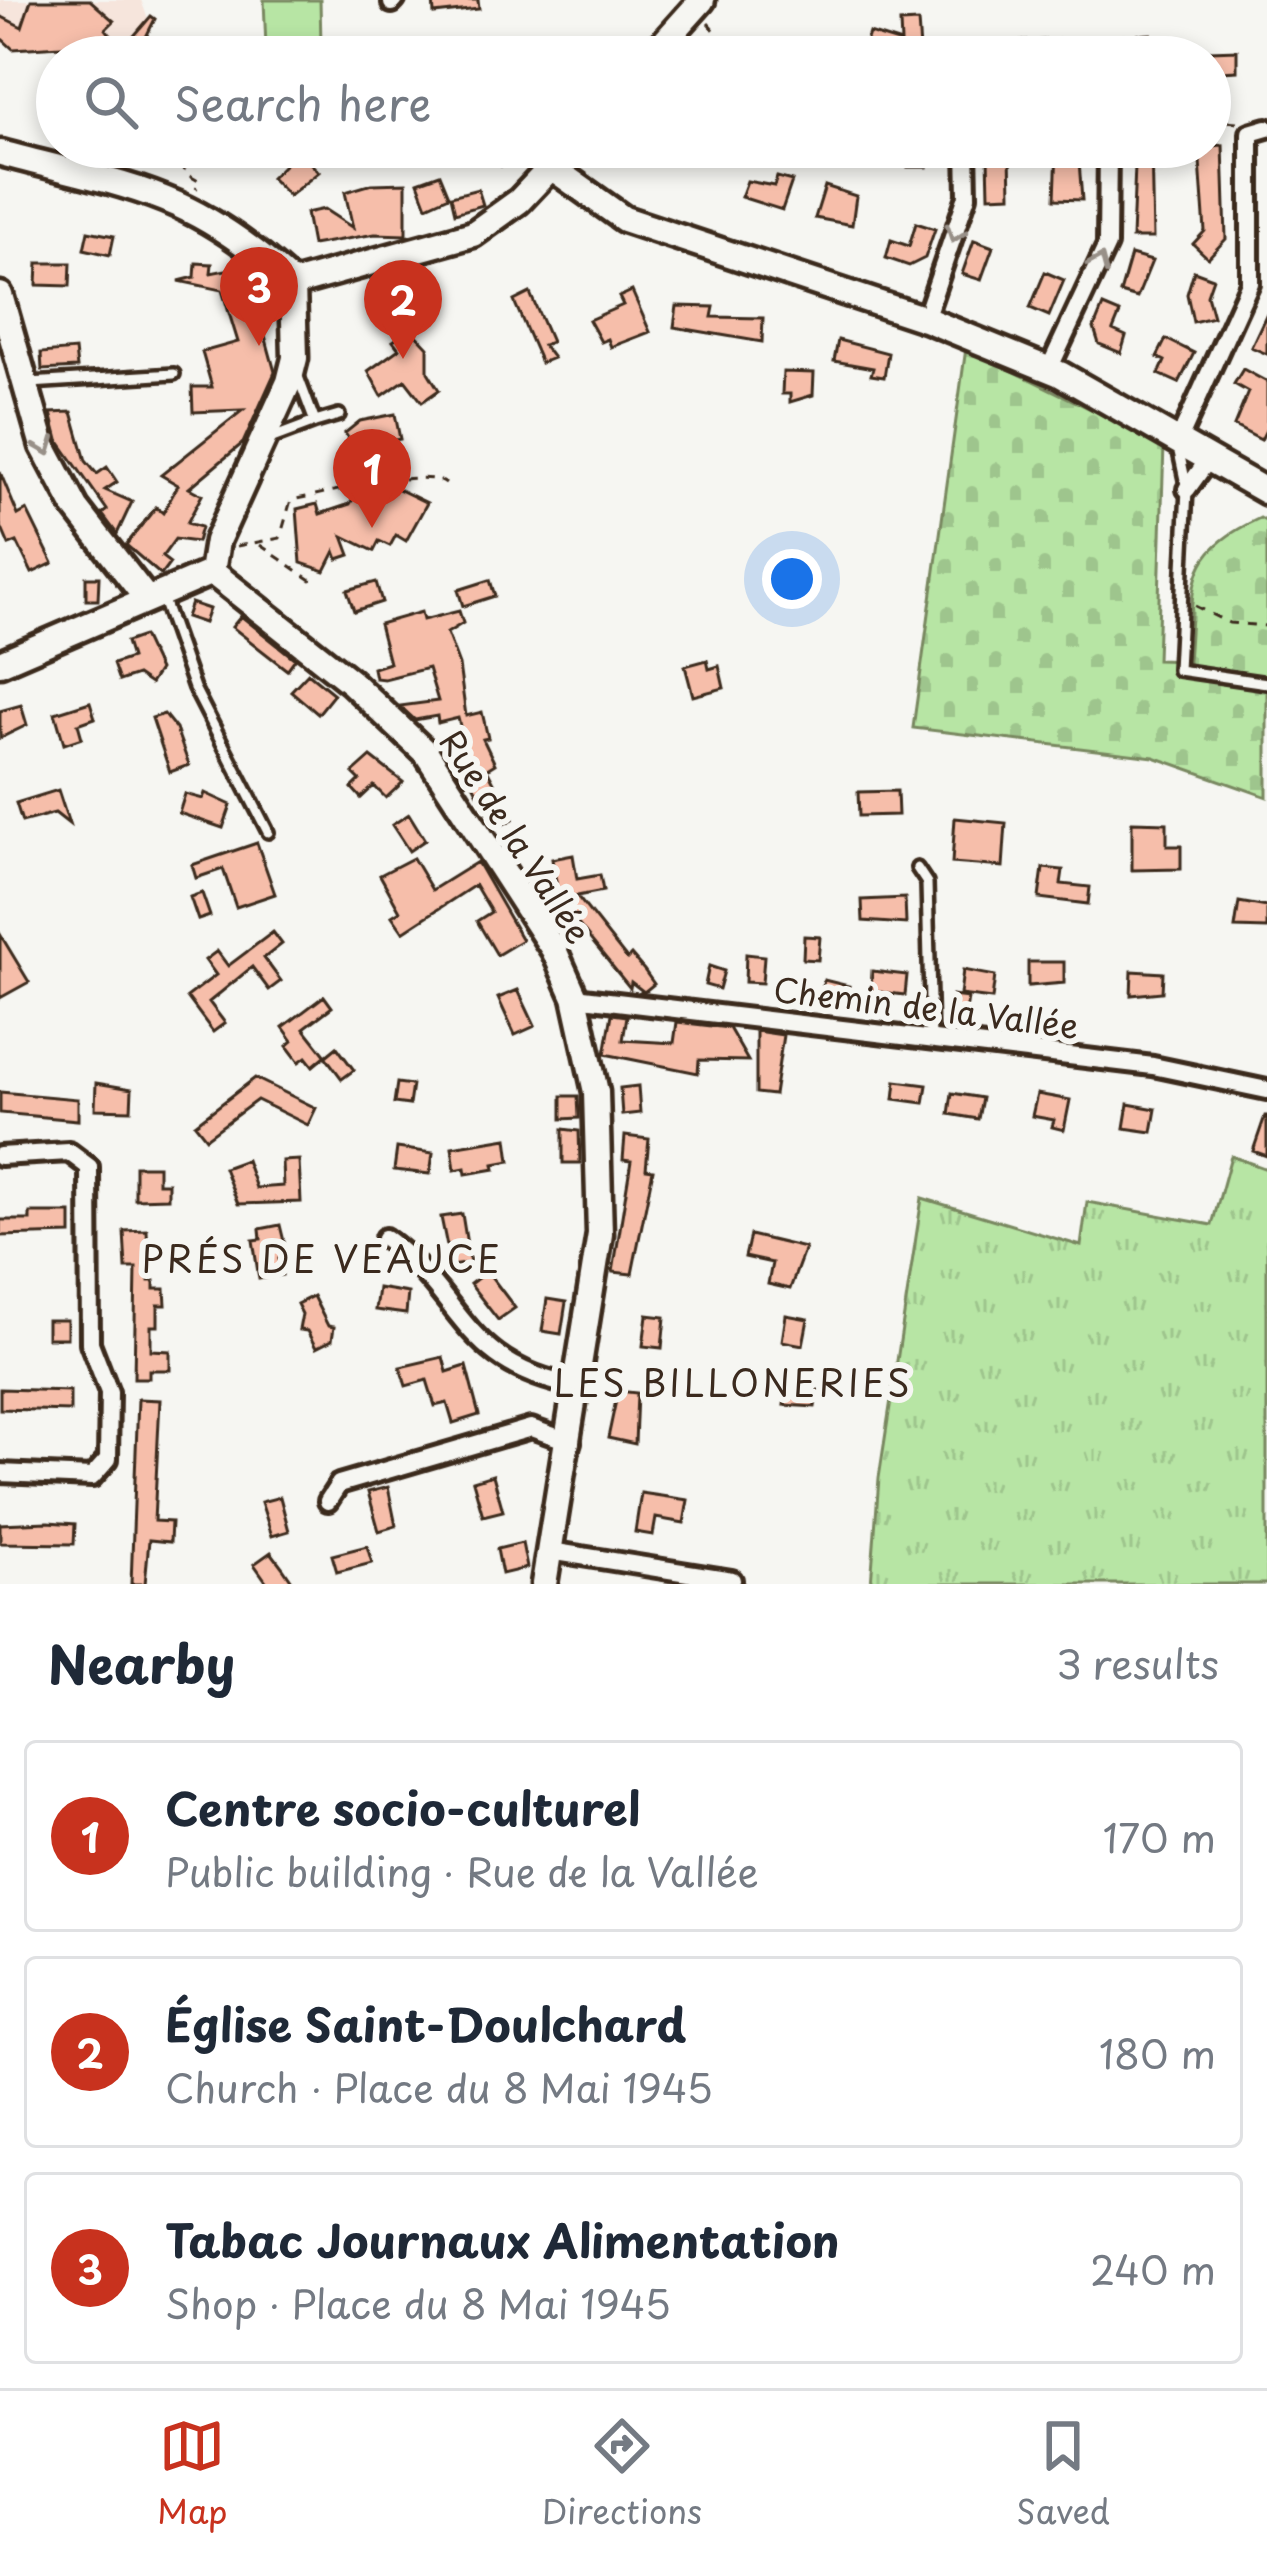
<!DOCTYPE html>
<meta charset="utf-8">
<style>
body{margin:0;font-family:"Playpen Sans",sans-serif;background:#f2f2f3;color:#1f2937}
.you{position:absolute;left:792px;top:579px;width:42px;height:42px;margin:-30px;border:9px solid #fff;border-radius:50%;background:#1a73e8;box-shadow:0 0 0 18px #1a73e833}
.badge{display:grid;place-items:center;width:78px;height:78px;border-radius:50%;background:#c8321e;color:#fff;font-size:39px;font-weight:700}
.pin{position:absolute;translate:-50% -99px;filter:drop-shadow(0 3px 6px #0008)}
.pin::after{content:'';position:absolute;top:63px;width:42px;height:36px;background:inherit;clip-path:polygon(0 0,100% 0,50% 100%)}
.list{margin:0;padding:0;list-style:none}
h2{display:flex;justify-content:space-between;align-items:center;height:156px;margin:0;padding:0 48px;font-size:51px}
h2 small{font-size:39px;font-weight:400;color:#747a83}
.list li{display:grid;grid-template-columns:78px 1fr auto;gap:36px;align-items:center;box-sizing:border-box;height:192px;margin:0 24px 24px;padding:0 24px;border:3px solid #e0e1e3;border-radius:12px}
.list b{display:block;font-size:45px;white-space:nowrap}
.list p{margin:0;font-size:39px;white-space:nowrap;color:#747a83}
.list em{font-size:39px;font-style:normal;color:#747a83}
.icon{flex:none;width:66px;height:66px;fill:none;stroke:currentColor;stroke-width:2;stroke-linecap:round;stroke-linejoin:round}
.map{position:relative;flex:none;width:1267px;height:1584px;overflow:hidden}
.search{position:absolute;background:#fff;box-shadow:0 6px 18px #0003;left:36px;right:36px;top:36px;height:132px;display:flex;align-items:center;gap:30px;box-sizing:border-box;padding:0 42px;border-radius:66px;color:#747a83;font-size:45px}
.sheet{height:804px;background:#fff}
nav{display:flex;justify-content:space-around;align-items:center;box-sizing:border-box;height:168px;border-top:3px solid #e0e1e3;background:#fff;font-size:33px;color:#747a83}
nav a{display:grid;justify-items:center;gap:6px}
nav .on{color:#c8321e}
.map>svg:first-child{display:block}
</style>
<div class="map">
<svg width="1267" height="1584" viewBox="0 0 1267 1584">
<defs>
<pattern id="grass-tufts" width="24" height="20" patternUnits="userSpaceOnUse" patternTransform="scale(3)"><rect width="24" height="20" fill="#b7e5a4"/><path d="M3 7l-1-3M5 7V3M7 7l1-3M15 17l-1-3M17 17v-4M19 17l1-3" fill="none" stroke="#9ec58d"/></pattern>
<pattern id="cemetery-stones" width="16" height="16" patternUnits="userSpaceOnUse" patternTransform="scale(3)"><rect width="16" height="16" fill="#b7e5a4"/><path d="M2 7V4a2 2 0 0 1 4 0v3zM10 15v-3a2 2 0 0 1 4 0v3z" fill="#9ec58d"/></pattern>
</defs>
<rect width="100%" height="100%" fill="#f6f6f2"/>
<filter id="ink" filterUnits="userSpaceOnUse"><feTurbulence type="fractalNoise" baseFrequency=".00833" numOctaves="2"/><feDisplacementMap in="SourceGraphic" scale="24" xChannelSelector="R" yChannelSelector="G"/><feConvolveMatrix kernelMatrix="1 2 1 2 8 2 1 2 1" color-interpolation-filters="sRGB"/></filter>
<g filter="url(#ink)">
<path fill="#f6e5dc" d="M 0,0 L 141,0 L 148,19 L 136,57 L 78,57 L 55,36 L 45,47 L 13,49 L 5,42 L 0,47 Z"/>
<path fill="url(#grass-tufts)" stroke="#798861" stroke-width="3" d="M 1231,1156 L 1267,1169 L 1267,1584 L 871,1584 L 879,1478 L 922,1198 L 1081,1246 L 1087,1202 L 1212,1225 Z"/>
<path fill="url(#cemetery-stones)" stroke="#798861" stroke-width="3" d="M 966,348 L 1164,445 L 1157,660 L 1188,661 C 1195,584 1182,554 1260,518 L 1267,522 L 1267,797 L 1154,757 L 913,728 Z"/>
<path fill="#b7e5a4" stroke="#798861" stroke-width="3" d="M 264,0 L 320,0 L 321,45 L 266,47 Z"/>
<path fill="#f6beaa" stroke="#3b2a1e" stroke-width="3" d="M 31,0 L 90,0 L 114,21 L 106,29 L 122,50 L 151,16 L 155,19 L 136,57 L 91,57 L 77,45 L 13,49 L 0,37 L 0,16 L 22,27 Z
M 433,0 L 478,0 L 479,9 L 434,14 Z
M 918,22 L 920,49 L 937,57 L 889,57 L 864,49 L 869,33 L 901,43 L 900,23 Z
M 1151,34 L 1152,57 L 1114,57 L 1114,36 Z
M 1085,38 L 1086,57 L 970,57 L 970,44 Z
M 1237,50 L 1237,71 L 1221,72 L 1210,93 L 1210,51 Z
M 1223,145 L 1226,239 L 1208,258 L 1193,244 L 1205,231 L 1199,147 Z
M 286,147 L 294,147 L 319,172 L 289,196 L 271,178 L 286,163 Z
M 483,147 L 521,147 L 501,166 Z
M 908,147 L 927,147 L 927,167 L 908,167 Z
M 1124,147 L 1151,147 L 1153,238 L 1132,238 L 1135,166 L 1124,166 Z
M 1057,149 L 1078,149 L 1082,200 L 1055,199 Z
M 1010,156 L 1011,195 L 989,196 L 988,157 Z
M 440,174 L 449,196 L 427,206 L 418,182 Z
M 777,177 L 792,181 L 782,210 L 741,197 L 747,181 L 774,186 Z
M 406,183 L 406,235 L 375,234 L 312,245 L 306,213 L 324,209 L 353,228 L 345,192 L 372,184 Z
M 825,186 L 856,196 L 852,225 L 815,218 Z
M 478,189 L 483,205 L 455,213 L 451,196 Z
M 916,223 L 935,229 L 925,258 L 909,266 L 886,258 L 891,240 L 909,246 Z
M 88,231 L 114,236 L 110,255 L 84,249 Z
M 974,240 L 993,247 L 981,280 L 962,274 Z
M 1131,255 L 1152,261 L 1137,298 L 1120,293 Z
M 38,263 L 71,263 L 70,286 L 37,285 Z
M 196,263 L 212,264 L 211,273 L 246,266 L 275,372 L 243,443 L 189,488 L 202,495 L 187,523 L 201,527 L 197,542 L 175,539 L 162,557 L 170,563 L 161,575 L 126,545 L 156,507 L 163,513 L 178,485 L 161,475 L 243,410 L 193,412 L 192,387 L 212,387 L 202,352 L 238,342 L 222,290 L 179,281 L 195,277 Z
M 1194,271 L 1213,278 L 1207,295 L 1213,317 L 1193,322 L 1187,294 Z
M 1045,272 L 1064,280 L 1049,316 L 1030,308 Z
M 632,291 L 650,332 L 611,347 L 608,339 L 601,342 L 589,320 L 623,305 L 619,297 Z
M 530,293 L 551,342 L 543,345 L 553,358 L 541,363 L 514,301 Z
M 677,306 L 714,307 L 712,317 L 763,318 L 762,342 L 674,327 Z
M 1103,306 L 1120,313 L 1113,330 L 1126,336 L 1121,353 L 1099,344 L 1094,328 Z
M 1267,313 L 1267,354 L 1251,347 Z
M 411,329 L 428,347 L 428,372 L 439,390 L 422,402 L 405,380 L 382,396 L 368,371 L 399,349 L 393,341 Z
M 1166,339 L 1194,353 L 1179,383 L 1159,374 L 1165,361 L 1157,357 Z
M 838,340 L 888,353 L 884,377 L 871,375 L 873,368 L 834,361 Z
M 75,350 L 77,368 L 42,370 L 41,353 Z
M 1243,369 L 1267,382 L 1267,428 L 1261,440 L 1234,426 L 1248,392 L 1234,384 Z
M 783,372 L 814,373 L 813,395 L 790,402 L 790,394 L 782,394 Z
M 72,412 L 86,461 L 97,474 L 107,467 L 117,482 L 105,490 L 132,502 L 117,534 L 102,514 L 107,510 L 58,440 L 51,413 Z
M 395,414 L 400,439 L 366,446 L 365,438 L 353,446 L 345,433 L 360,421 Z
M 0,472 L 18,515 L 27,510 L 53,563 L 32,573 L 17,542 L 9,545 L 0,524 Z
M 388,484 L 427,503 L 406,541 L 396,535 L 390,546 L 379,541 L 374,551 L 343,536 L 350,555 L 338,559 L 335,551 L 325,571 L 301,563 L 297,509 L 317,504 L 320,514 L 350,504 L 355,495 L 366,500 L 372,489 L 382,495 Z
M 86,577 L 99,577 L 98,600 L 86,600 Z
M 490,580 L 495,596 L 463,606 L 458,590 Z
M 376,582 L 382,602 L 354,611 L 347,590 Z
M 191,603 L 209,609 L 204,623 L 186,617 Z
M 459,611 L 463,623 L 447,633 L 459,665 L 466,716 L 482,712 L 488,738 L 483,739 L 495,764 L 487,769 L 513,819 L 496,828 L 471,780 L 466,783 L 457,770 L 469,763 L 458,718 L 438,723 L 437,716 L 415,720 L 400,706 L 438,701 L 428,668 L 384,679 L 375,678 L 373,668 L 389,663 L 379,624 L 421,612 L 423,620 Z
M 241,616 L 295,659 L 287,670 L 232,627 Z
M 143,636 L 159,670 L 150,684 L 137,675 L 119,681 L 113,664 L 131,658 L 126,642 Z
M 707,660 L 709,669 L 719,666 L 724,688 L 693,696 L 685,666 Z
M 308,673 L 334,694 L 318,714 L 291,691 Z
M 90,702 L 95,718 L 78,724 L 82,738 L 64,744 L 55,713 Z
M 21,705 L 27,725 L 0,738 L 0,711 Z
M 164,714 L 176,729 L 189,765 L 170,772 L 152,718 Z
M 371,757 L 403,782 L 386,798 L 374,786 L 361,798 L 352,788 L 360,780 L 353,773 Z
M 58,790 L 69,824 L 55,813 L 22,822 L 16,803 Z
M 897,791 L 898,815 L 859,816 L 858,792 Z
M 205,793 L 231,805 L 223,828 L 179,813 L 185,794 L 203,799 Z
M 409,814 L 425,840 L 409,851 L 392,825 Z
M 955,818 L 1006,823 L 1003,867 L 952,863 Z
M 1132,822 L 1167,823 L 1167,846 L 1181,846 L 1181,869 L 1132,870 Z
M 257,843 L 275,894 L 236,907 L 223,869 L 196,878 L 192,865 Z
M 573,855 L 577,879 L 600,875 L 603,891 L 577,896 L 627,959 L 631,955 L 644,970 L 654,984 L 644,992 L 631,982 L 630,988 L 578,924 L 565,915 L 555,922 L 542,901 L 558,893 L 552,859 Z
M 413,858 L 432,890 L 477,862 L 522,940 L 497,955 L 477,921 L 491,912 L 475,885 L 403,932 L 392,916 L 400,911 L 380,875 Z
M 1043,868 L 1063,870 L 1061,884 L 1090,887 L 1088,904 L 1039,898 Z
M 202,893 L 210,916 L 198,920 L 190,897 Z
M 905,898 L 906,924 L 863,921 L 862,900 Z
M 1239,902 L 1267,907 L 1267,929 L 1235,928 Z
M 273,932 L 282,944 L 264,958 L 281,981 L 269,990 L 252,967 L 209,1002 L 225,1023 L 213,1032 L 187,997 L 216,975 L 205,960 L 217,951 L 228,966 Z
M 0,934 L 29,982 L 0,998 Z
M 804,936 L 820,937 L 818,960 L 803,959 Z
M 746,954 L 764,956 L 762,983 L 745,982 Z
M 1028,962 L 1064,962 L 1064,983 L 1028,986 Z
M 709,966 L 724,971 L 719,989 L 705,985 Z
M 963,970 L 995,976 L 992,999 L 960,995 Z
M 872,971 L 907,975 L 905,995 L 871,991 Z
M 1132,971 L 1163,973 L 1162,992 L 1131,995 Z
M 824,980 L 849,986 L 845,1004 L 820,998 Z
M 518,990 L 535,1026 L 515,1035 L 498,998 Z
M 324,996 L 332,1007 L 304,1028 L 326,1056 L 337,1047 L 354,1070 L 342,1079 L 325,1056 L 313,1066 L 306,1057 L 299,1062 L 287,1046 L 293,1041 L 283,1027 Z
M 952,996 L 968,998 L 965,1018 L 950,1016 Z
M 612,1014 L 627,1016 L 623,1040 L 674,1043 L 677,1022 L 729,1028 L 748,1061 L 699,1060 L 698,1073 L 605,1054 Z
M 756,1031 L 783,1035 L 774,1095 L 756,1093 Z
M 255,1078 L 316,1108 L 308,1125 L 257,1100 L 206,1138 L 195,1124 Z
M 896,1081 L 927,1085 L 924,1103 L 894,1099 Z
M 96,1083 L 132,1089 L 131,1110 L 95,1109 Z
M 397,1083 L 412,1085 L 409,1105 L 394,1103 Z
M 638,1086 L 640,1113 L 622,1115 L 620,1088 Z
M 0,1092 L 78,1099 L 78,1120 L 0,1113 Z
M 952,1093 L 982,1098 L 978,1119 L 949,1114 Z
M 1037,1094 L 1070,1100 L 1064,1130 L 1052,1127 L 1054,1120 L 1032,1116 Z
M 562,1096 L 578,1096 L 579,1118 L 562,1119 Z
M 1128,1104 L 1156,1109 L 1152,1132 L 1124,1128 Z
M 1265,1116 L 1267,1116 L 1267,1156 L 1253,1151 Z
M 563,1129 L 579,1131 L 580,1163 L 563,1163 Z
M 625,1136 L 649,1139 L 646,1169 L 653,1170 L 632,1274 L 613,1272 L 631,1161 L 623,1160 Z
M 507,1138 L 510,1161 L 494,1164 L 495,1169 L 466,1174 L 465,1168 L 455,1170 L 452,1147 Z
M 397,1148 L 433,1153 L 430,1174 L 394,1170 Z
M 246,1160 L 256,1188 L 283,1186 L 282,1161 L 299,1160 L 301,1202 L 238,1204 L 224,1168 Z
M 135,1166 L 158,1166 L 158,1183 L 168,1183 L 168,1198 L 135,1199 Z
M 30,1213 L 71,1213 L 71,1234 L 0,1236 L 0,1220 L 30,1220 Z
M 462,1214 L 470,1263 L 451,1266 L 441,1217 Z
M 280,1225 L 288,1258 L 279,1259 L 282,1275 L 259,1279 L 253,1240 L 261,1239 L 260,1229 Z
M 147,1230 L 149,1281 L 154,1281 L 154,1289 L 165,1289 L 166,1305 L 158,1305 L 158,1326 L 151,1326 L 151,1350 L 170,1351 L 170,1370 L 149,1370 L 149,1378 L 134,1378 L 136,1268 L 126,1268 L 124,1231 Z
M 750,1235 L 805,1248 L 790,1289 L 768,1284 L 772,1263 L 745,1257 Z
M 487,1271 L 515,1308 L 498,1320 L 470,1284 Z
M 378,1288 L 408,1293 L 406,1314 L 375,1310 Z
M 313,1296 L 328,1326 L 334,1327 L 332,1340 L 316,1348 L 307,1331 L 299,1330 L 302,1314 L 297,1304 Z
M 547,1299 L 566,1302 L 561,1334 L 542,1331 Z
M 647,1315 L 665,1317 L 662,1348 L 643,1346 Z
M 786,1315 L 808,1319 L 803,1345 L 782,1341 Z
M 47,1320 L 67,1320 L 67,1338 L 47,1338 Z
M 443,1357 L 447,1372 L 466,1366 L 479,1415 L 453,1423 L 447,1403 L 435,1406 L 427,1380 L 406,1386 L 400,1367 Z
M 790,1368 L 811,1371 L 808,1385 L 818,1390 L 815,1407 L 784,1405 Z
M 0,1389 L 70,1391 L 70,1411 L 0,1409 Z
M 618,1391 L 637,1393 L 635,1444 L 608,1438 Z
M 138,1399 L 160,1400 L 154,1521 L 171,1522 L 170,1542 L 149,1540 L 145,1584 L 131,1584 Z
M 493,1475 L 503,1511 L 483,1516 L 473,1481 Z
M 388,1487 L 396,1526 L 379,1531 L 368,1492 Z
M 641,1493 L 688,1500 L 684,1523 L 656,1518 L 653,1535 L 635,1532 Z
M 280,1497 L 289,1531 L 272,1536 L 261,1502 Z
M 48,1522 L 75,1524 L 74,1544 L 0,1543 L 0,1524 Z
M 522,1543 L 527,1568 L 502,1574 L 497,1549 Z
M 367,1546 L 372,1563 L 337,1572 L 332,1555 Z
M 271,1552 L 283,1568 L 294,1584 L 268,1584 L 254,1564 Z"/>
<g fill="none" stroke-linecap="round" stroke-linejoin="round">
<g stroke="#3b2a1e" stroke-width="18">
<path id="lane" d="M 30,383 L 174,374
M 315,422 L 339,415
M 267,440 L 315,422 L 297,374
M 1178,447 L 1187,489 L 1178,670 L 1267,683
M 162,597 L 194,688 L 268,832
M 917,868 L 927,883 L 931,1039"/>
</g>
<g stroke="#3b2a1e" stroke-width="26">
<path id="street" d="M 392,3 L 395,0
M 925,319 L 967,196 L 966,147
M 1049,369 L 1107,245 L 1108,147
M 1178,442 L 1250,283 L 1250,133 L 1267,128
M 1187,489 L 1208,460
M 575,997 L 1153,1066 L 1267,1090
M 0,1156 L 69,1152 L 89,1167 L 90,1343 L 109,1392 L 108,1459 L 92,1477 L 0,1473
M 385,1238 C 465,1296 460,1366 579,1387
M 328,1501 L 339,1484 L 531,1428 L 571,1442
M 550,1551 L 732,1580"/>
</g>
<g stroke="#3b2a1e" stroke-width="33">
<path id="secondary" d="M 651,57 L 702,0
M 1,153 C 131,188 188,189 293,284
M 551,167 L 624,219 L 925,319 L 1060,374 L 1267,492
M 293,284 L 473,234 L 519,201 L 570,147
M 0,295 L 43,446 L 76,508 L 146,598
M 212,572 L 351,682 L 427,754 L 554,950 L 575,997 L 596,1092 L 600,1234 L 544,1584
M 212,572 L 217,541 L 289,382 L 295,358 L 293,284
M 0,663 L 212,572"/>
</g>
<path stroke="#3b2a1e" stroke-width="3" stroke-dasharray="9 9" stroke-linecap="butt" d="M 708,23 L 739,57
M 1210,120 L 1238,122
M 117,147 L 143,158
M 196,147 L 183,172 L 200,182 L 196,189
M 260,545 L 314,582
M 237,546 L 280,538 L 291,500 C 322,495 424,466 446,484
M 1195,606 L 1229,623 L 1267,626"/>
<use href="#lane" stroke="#f6f6f2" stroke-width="9"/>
<use href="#street" stroke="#f6f6f2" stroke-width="16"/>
<use href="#secondary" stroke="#f6f6f2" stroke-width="24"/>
</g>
<defs><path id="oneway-chevron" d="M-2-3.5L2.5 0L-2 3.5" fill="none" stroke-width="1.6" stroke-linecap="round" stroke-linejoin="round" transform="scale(3)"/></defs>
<g stroke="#989088">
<use href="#oneway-chevron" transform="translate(955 234) rotate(109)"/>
<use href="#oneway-chevron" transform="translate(1099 263) rotate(-67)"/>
<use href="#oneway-chevron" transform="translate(46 447) rotate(68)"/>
</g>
</g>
<g text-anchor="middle" stroke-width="12" stroke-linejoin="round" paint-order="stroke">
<g font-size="33" fill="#3b2a1e" stroke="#f6f6f2">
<text transform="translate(515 837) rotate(57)" y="12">Rue de la Vallée</text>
<text transform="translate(926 1008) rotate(7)" y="12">Chemin de la Vallée</text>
</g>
<g font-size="36" letter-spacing="3" fill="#3b2a1e" stroke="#f6f6f2">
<text x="322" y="1273">PRÉS DE VEAUCE</text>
<text x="733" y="1397">LES BILLONERIES</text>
</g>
</g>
</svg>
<div class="you"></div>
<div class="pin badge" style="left:372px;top:528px">1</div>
<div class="pin badge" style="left:403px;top:359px">2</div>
<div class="pin badge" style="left:259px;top:346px">3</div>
<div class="search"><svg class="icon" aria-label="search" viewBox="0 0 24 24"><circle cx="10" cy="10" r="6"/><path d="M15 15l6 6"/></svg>Search here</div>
</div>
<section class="sheet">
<h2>Nearby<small>3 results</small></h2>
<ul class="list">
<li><span class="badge">1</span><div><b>Centre socio-culturel</b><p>Public building · Rue de la Vallée</p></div><em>170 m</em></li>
<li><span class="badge">2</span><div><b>Église Saint-Doulchard</b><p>Church · Place du 8 Mai 1945</p></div><em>180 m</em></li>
<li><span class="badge">3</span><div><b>Tabac Journaux Alimentation</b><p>Shop · Place du 8 Mai 1945</p></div><em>240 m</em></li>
</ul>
</section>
<nav>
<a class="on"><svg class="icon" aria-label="map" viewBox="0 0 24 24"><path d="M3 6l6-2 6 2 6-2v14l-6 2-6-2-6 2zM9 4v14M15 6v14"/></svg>Map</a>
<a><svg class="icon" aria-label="directions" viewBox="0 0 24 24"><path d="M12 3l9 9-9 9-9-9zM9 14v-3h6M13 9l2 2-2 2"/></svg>Directions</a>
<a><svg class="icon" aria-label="saved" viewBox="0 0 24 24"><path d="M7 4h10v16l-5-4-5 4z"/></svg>Saved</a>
</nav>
